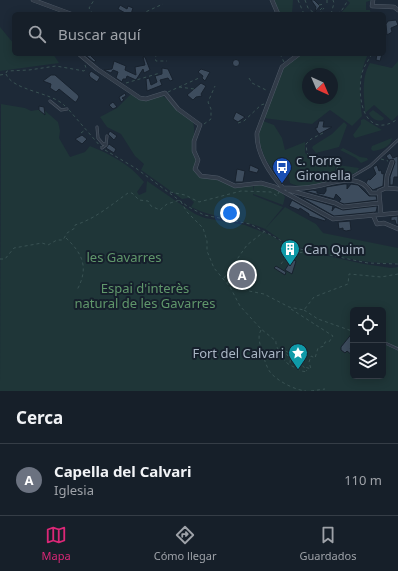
<!DOCTYPE html>
<html lang="es">
<meta charset="utf-8">
<style>
body{margin:0;font-family:"Noto Sans",sans-serif;background:#1f2731;color:#f1f3f6}
.controls{position:absolute;right:12px;bottom:12px;display:grid;overflow:hidden;border-radius:6px;box-shadow:0 2px 10px #0003}
.controls button{width:36px;height:36px;display:grid;place-items:center;padding:0;border:0;border-bottom:1px solid #353d46;background:#161f29;color:#f1f3f6;font:20px sans-serif}
.compass{position:absolute;left:302px;top:68px;width:36px;height:36px;border-radius:50%;background:#161f29;box-shadow:0 2px 10px #0003;rotate:136deg}
.you{position:absolute;left:230px;top:213px;width:14px;height:14px;margin:-10px;border:3px solid #fff;border-radius:50%;background:#1a73e8;box-shadow:0 0 0 6px #1a73e833}
.badge{display:grid;place-items:center;width:26px;height:26px;border-radius:50%;background:#db2777;color:#fff;font-size:13px;font-weight:700}
.pin{position:absolute;translate:-50% -50%;border:2px solid #fff;box-shadow:0 1px 4px #0006}
.list{margin:0;padding:0;list-style:none}
h2{display:flex;justify-content:space-between;align-items:center;height:52px;margin:0;padding:0 16px;font-size:17px}
h2 small{font-size:13px;font-weight:400;color:#9ea2a8}
.list li{display:grid;grid-template-columns:26px 1fr auto;gap:12px;align-items:center;box-sizing:border-box;height:72px;padding:0 16px;border-top:1px solid #353d46}
.list b{display:block;font-size:15px;white-space:nowrap}
.list p{margin:0;font-size:13px;white-space:nowrap;color:#9ea2a8}
.list em{font-size:13px;font-style:normal;color:#9ea2a8}
.icon{flex:none;width:22px;height:22px;fill:none;stroke:currentColor;stroke-width:2;stroke-linecap:round;stroke-linejoin:round}
.map{position:relative;flex:none;width:398px;height:391px;overflow:hidden}
.search{position:absolute;background:#161f29;box-shadow:0 2px 10px #0003;left:12px;right:12px;top:12px;height:44px;display:flex;align-items:center;gap:10px;box-sizing:border-box;padding:0 14px;border-radius:6px;color:#9ea2a8;font-size:15px}
.sheet{height:124px;background:#161f29}
nav{display:flex;justify-content:space-around;align-items:center;box-sizing:border-box;height:56px;border-top:1px solid #353d46;background:#161f29;font-size:11px;color:#9ea2a8}
nav a{display:grid;justify-items:center;gap:2px}
nav .on{color:#db2777}
.map>svg:first-child{display:block}
</style>
<div class="map">
<svg width="398" height="391" viewBox="0 0 398 391">
<rect width="100%" height="100%" fill="#1d2937"/>
<path fill="#1f3638" fill-rule="evenodd" d="M 274,0 L 293,0 L 292,14 L 280,14 Z
M 347,0 L 372,0 L 366,2 L 366,10 L 370,10 L 371,14 L 340,14 L 350,3 Z
M 0,27 L 14,44 L 14,54 L 53,54 L 59,63 L 0,71 Z
M 302,54 L 368,54 C 358,77 359,91 362,116 L 352,126 L 330,110 L 312,124 L 263,118 L 284,68 ZM 308,74 L 332,74 L 332,98 L 308,98 Z
M 398,61 L 398,115 L 392,121 L 374,105 L 365,113 C 364,96 361,78 370,63 L 392,68 Z
M 131,94 L 142,100 L 163,96 L 193,122 C 197,137 189,143 197,159 L 194,168 L 198,176 L 217,179 L 237,188 L 253,185 L 253,195 L 283,207 L 265,229 C 241,218 214,219 191,207 L 194,202 L 189,198 L 182,199 L 141,170 L 144,164 L 135,156 L 121,134 L 107,127 L 100,117 L 117,108 Z
M 1,104 L 25,108 L 31,111 L 43,109 L 58,122 L 60,131 L 59,138 L 70,157 L 85,152 L 90,146 C 110,154 131,165 144,182 L 137,192 L 139,195 L 146,192 L 147,181 L 195,214 L 205,218 L 245,225 L 270,235 L 292,248 L 364,264 L 391,268 L 398,267 L 398,391 L 0,391 ZM 353,310 L 383,310 L 383,376 L 353,376 Z
M 373,110 L 384,118 L 383,120 C 378,122 371,119 369,113 Z
M 364,119 L 382,130 L 355,138 L 353,135 L 361,124 L 361,120 Z
M 263,121 L 274,125 L 282,138 L 285,150 L 305,142 L 305,153 L 309,156 L 336,165 L 334,177 L 329,178 L 328,182 C 315,185 302,189 290,183 L 289,177 L 283,167 L 274,170 C 266,163 258,144 259,134 C 260,129 262,125 263,121 Z
M 344,122 L 347,125 L 339,147 L 316,153 L 312,148 L 313,146 L 332,134 Z
M 392,138 C 391,147 381,150 373,151 L 371,149 L 372,146 Z
M 343,148 L 360,157 L 367,158 L 368,160 L 361,163 L 356,158 L 340,150 Z
M 338,165 L 359,168 L 357,172 L 337,180 L 336,176 Z
M 254,184 C 264,184 280,188 285,197 L 283,205 L 253,194 Z
M 285,207 L 316,224 L 323,233 L 398,248 L 398,263 C 368,265 324,254 295,246 C 284,243 274,235 265,229 Z"/>
<path fill="#3d4c5d" stroke="#18222e" d="M 311,0 L 314,0 L 320,6 L 315,12 L 316,7 Z
M 120,5 L 127,9 L 128,6 L 133,8 L 131,14 L 127,14 L 118,9 Z
M 396,20 L 398,25 L 391,28 L 392,32 L 387,35 L 386,24 L 388,21 Z
M 84,54 L 89,54 L 96,61 L 94,62 Z
M 377,54 L 382,54 L 380,61 L 376,60 Z
M 143,57 L 145,57 L 150,70 L 144,73 L 143,69 L 136,80 L 127,76 L 126,79 L 123,79 L 122,82 L 116,78 L 118,72 L 113,70 L 111,73 L 104,70 L 112,69 L 114,61 L 126,66 L 125,70 L 136,75 L 135,67 L 145,65 Z
M232.5 63a3.5 3.5 0 1 1 7 0a3.5 3.5 0 1 1-7 0Z
M 162,68 L 168,69 L 173,80 L 170,81 L 168,78 L 160,80 L 162,85 L 147,91 L 146,79 L 149,78 L 151,85 L 157,82 L 155,76 L 162,74 Z
M 201,69 L 210,72 L 205,81 L 202,78 L 203,76 L 198,72 Z
M 91,71 L 100,77 L 97,82 L 90,77 L 89,74 Z
M 51,75 L 55,75 L 78,95 L 79,97 L 76,102 L 75,102 L 59,89 L 56,92 L 50,88 L 51,84 L 43,81 Z
M 201,83 L 206,86 L 201,94 L 202,96 L 196,97 L 193,100 L 187,95 Z
M 125,93 L 126,96 L 122,98 L 124,100 L 121,102 L 119,97 Z
M 113,102 L 117,107 L 113,109 L 109,105 Z
M 39,106 L 44,107 L 45,115 L 39,110 Z
M 236,112 L 245,117 L 238,122 L 233,119 Z
M 319,121 L 324,121 L 323,127 L 332,127 L 319,134 L 315,128 L 317,128 Z
M 110,131 L 117,136 L 114,140 L 108,134 Z
M 82,135 L 87,139 L 82,144 L 75,139 Z
M 109,144 L 116,149 L 114,153 L 106,148 Z
M 390,153 L 393,158 L 398,156 L 398,177 L 394,177 L 393,185 L 390,185 L 390,177 L 395,162 L 393,159 L 389,160 L 386,156 Z
M 250,165 L 259,169 L 257,173 L 249,171 Z
M 377,165 L 379,171 L 381,170 L 382,174 L 384,173 L 383,186 L 373,190 L 366,183 L 368,179 L 370,180 L 376,174 L 373,167 Z
M 237,169 L 245,171 L 243,182 L 235,182 Z
M 344,184 L 347,184 L 347,189 L 351,184 L 358,185 L 369,196 L 376,196 L 377,200 L 344,204 L 339,202 L 341,199 L 336,194 L 334,199 L 305,191 L 313,190 L 317,191 L 317,193 L 324,194 L 326,191 L 326,187 Z
M 299,196 L 333,206 L 332,211 L 335,207 L 343,210 L 377,206 L 377,208 L 376,212 L 334,216 Z
M 292,200 L 326,219 L 325,221 L 309,216 L 309,214 L 300,208 L 299,210 L 289,206 Z
M 398,216 L 398,225 L 396,224 L 395,220 L 391,221 L 391,217 Z
M 350,221 L 351,230 L 346,231 L 343,230 L 343,228 L 339,229 L 338,222 Z
M 292,259 L 296,261 L 292,274 L 285,270 Z
M 276,266 L 286,272 L 285,275 L 274,268 Z
M 353,332 L 353,345 L 350,349 L 353,352 L 353,356 L 347,351 L 345,353 L 341,350 L 341,347 Z"/>
<g fill="none" stroke-linecap="round" stroke-linejoin="round">
<g stroke="#4e5966" stroke-width="3">
<path id="service" d="M 50,101 L 61,110 L 67,109
M 97,127 L 98,138 L 103,144 L 106,144
M 102,148 L 106,145 L 107,136
M 348,179 L 370,166 L 398,140
M 383,342 L 398,349"/>
</g>
<g stroke="#4e5966" stroke-width="4.5">
<path id="minor" d="M 33,0 L 71,14
M 272,0 L 278,14
M 373,0 L 372,6 L 394,7 L 398,10
M 79,54 L 97,69 L 140,98 L 146,99 L 165,93 L 178,109 L 200,125 L 194,141 L 194,151 L 198,160 L 195,169 L 201,176 L 218,178 L 235,186 L 261,183 L 275,187 L 333,219 L 398,213
M 283,188 C 270,174 256,153 257,133 L 282,67 L 299,54
M 283,188 C 292,188 302,189 311,187 C 330,185 359,170 371,193 L 378,193
M 386,188 L 387,176 L 392,162
M 288,190 L 335,203 L 343,207 L 379,203
M 381,214 L 379,191 L 386,188 L 398,189
M 373,215 L 377,224 L 384,223 L 398,229"/>
</g>
<path stroke="#395253" stroke-width="1" stroke-dasharray="3 3" stroke-linecap="butt" d="M 298,0 L 304,14
M 305,0 L 308,8 L 315,14
M 327,3 L 327,0
M 319,5 L 324,4
M 320,10 L 323,7
M 93,14 L 89,8 L 94,0
M 141,14 L 163,4
M 319,14 L 324,8
M 331,14 L 334,3 L 333,0
M 337,14 L 342,10 L 348,0
M 157,54 L 155,58 L 156,61 L 167,61
M 221,54 L 227,55
M 280,54 L 284,62
M 372,54 C 368,61 364,66 362,73 C 356,99 365,141 398,119
M 6,73 L 7,71 L 29,70 L 56,66 L 84,71 L 86,68 L 85,65
M 0,75 L 6,74 C 13,91 52,92 65,106
M 249,78 L 252,83 L 268,91
M 126,83 L 160,73
M 179,87 L 194,89
M 168,92 L 199,78
M 69,110 L 101,147
M 238,123 L 244,121 L 261,105 L 264,104
M 204,124 L 211,119 L 211,109 L 208,102 L 215,86
M 81,133 L 85,130
M 323,133 L 311,139 L 306,144 L 307,153 L 310,156 L 338,164 L 335,178
M 105,150 L 137,169 L 187,206 L 204,215 L 250,224 L 295,248 L 368,263 L 398,264
M 381,159 L 388,161
M 170,192 L 185,195 L 199,202 L 241,191 L 271,192 L 277,196 L 279,192
M 66,238 C 83,254 89,268 77,290
M 0,259 L 5,259 L 14,248 L 42,243 L 48,245 L 57,240 L 63,240 L 67,233 L 75,228 L 75,225 C 95,219 111,205 128,193 L 132,193 L 139,200 L 148,201 L 151,206 L 160,210 L 167,204 L 180,200 L 187,212 L 203,228 L 207,241 L 207,251 L 214,268 L 230,287 L 240,306 L 261,329 L 276,341 C 275,346 282,357 285,361 C 289,366 296,367 301,371 L 308,372
M 281,264 L 289,253 L 314,252
M 224,278 L 247,245 L 265,231
M 227,282 L 249,291 L 264,294 L 289,307 L 304,310 L 314,297 L 348,284 L 349,274 L 381,277 L 398,274
M 291,309 L 333,336 L 329,342 L 325,342 L 324,346 L 318,348 L 315,358 L 311,356 L 309,362 L 311,369 L 305,367
M 304,310 L 318,319 L 352,331 L 353,329
M 261,330 C 257,337 260,344 262,351 C 264,358 266,366 270,372 C 277,381 295,390 306,391
M 280,351 L 284,350 L 291,354 L 290,363
M 281,352 L 286,353 L 290,359
M 292,360 L 302,365 L 307,371
M 311,391 L 325,389"/>
<use href="#service" stroke="#313b48" stroke-width="2"/>
<use href="#minor" stroke="#313b48" stroke-width="3.5"/>
</g>
<defs>
<g id="bus-pin" transform="scale(1)"><path d="M0 17L-7.5 6A9.5 9.5 0 1 1 7.5 6Z" fill="#1a4fb4" stroke="#16202c"/><path d="M-5-6H5V4H4V6H2V4H-2V6H-4V4H-5ZM-3.5-4V0h7V-4ZM-3.5 1.2v1.5H-2V1.2ZM2 1.2v1.5H3.5V1.2Z" fill="#fff"/></g>
<g id="building-pin" transform="scale(1)"><path d="M0 17L-7.5 6A9.5 9.5 0 1 1 7.5 6Z" fill="#0f9aa8" stroke="#16202c"/><path d="M-4-6H4V6H1V3H-1V6H-4ZM-2.5-4.3h1.7v1.8h-1.7ZM.8-4.3h1.7v1.8H.8ZM-2.5-1h1.7V.8h-1.7ZM.8-1h1.7V.8H.8Z" fill="#fff"/></g>
<g id="sight-pin" transform="scale(1)"><path d="M0 17L-7.5 6A9.5 9.5 0 1 1 7.5 6Z" fill="#0f9aa8" stroke="#16202c"/><path d="M0-6L1.8-2.2L6-1.7L2.9 1.2L3.7 5.4L0 3.3L-3.7 5.4L-2.9 1.2L-6-1.7L-1.8-2.2Z" fill="#fff"/></g>
</defs>
<g fill-rule="evenodd">
<use href="#bus-pin" x="282" y="167"/>
<use href="#building-pin" x="290" y="249"/>
<use href="#sight-pin" x="298" y="353"/>
</g>
<g text-anchor="middle" stroke-width="4" stroke-linejoin="round" paint-order="stroke">
<g font-size="13" fill="#aab6c5" stroke="#16202c" text-anchor="start">
<text x="296" y="165">c. Torre<tspan x="296" dy="15">Gironella</tspan></text>
<text x="304" y="254">Can Quim</text>
<text x="284" y="358" text-anchor="end">Fort del Calvari</text>
</g>
<g font-size="13" fill="#60976b" stroke="#16202c">
<text x="124" y="262">les Gavarres</text>
<text x="145" y="293">Espai d'interès<tspan x="145" dy="15">natural de les Gavarres</tspan></text>
</g>
</g>
</svg>
<div class="controls">
<button><svg class="icon" aria-label="locate" viewBox="0 0 24 24"><circle cx="12" cy="12" r="6"/><path d="M12 2v4M12 18v4M2 12h4M18 12h4"/></svg></button>
<button><svg class="icon" aria-label="layers" viewBox="0 0 24 24"><path d="M12 4l9 5-9 5-9-5zM3 14l9 5 9-5"/></svg></button>
</div>
<svg class="compass" viewBox="-18 -18 36 36"><path d="M0-13l5 13h-10z" fill="#e53935"/><path d="M0 13l5-13h-10z" fill="#9ea2a8"/></svg>
<div class="you"></div>
<div class="pin badge" style="left:242px;top:275px;background:#6b7280">A</div>
<div class="search"><svg class="icon" aria-label="search" viewBox="0 0 24 24"><circle cx="10" cy="10" r="6"/><path d="M15 15l6 6"/></svg>Buscar aquí</div>
</div>
<section class="sheet">
<h2>Cerca<small></small></h2>
<ul class="list">
<li><span class="badge" style="background:#6b7280">A</span><div><b>Capella del Calvari</b><p>Iglesia</p></div><em>110 m</em></li>
</ul>
</section>
<nav>
<a class="on"><svg class="icon" aria-label="map" viewBox="0 0 24 24"><path d="M3 6l6-2 6 2 6-2v14l-6 2-6-2-6 2zM9 4v14M15 6v14"/></svg>Mapa</a>
<a><svg class="icon" aria-label="directions" viewBox="0 0 24 24"><path d="M12 3l9 9-9 9-9-9zM9 14v-3h6M13 9l2 2-2 2"/></svg>Cómo llegar</a>
<a><svg class="icon" aria-label="saved" viewBox="0 0 24 24"><path d="M7 4h10v16l-5-4-5 4z"/></svg>Guardados</a>
</nav>
